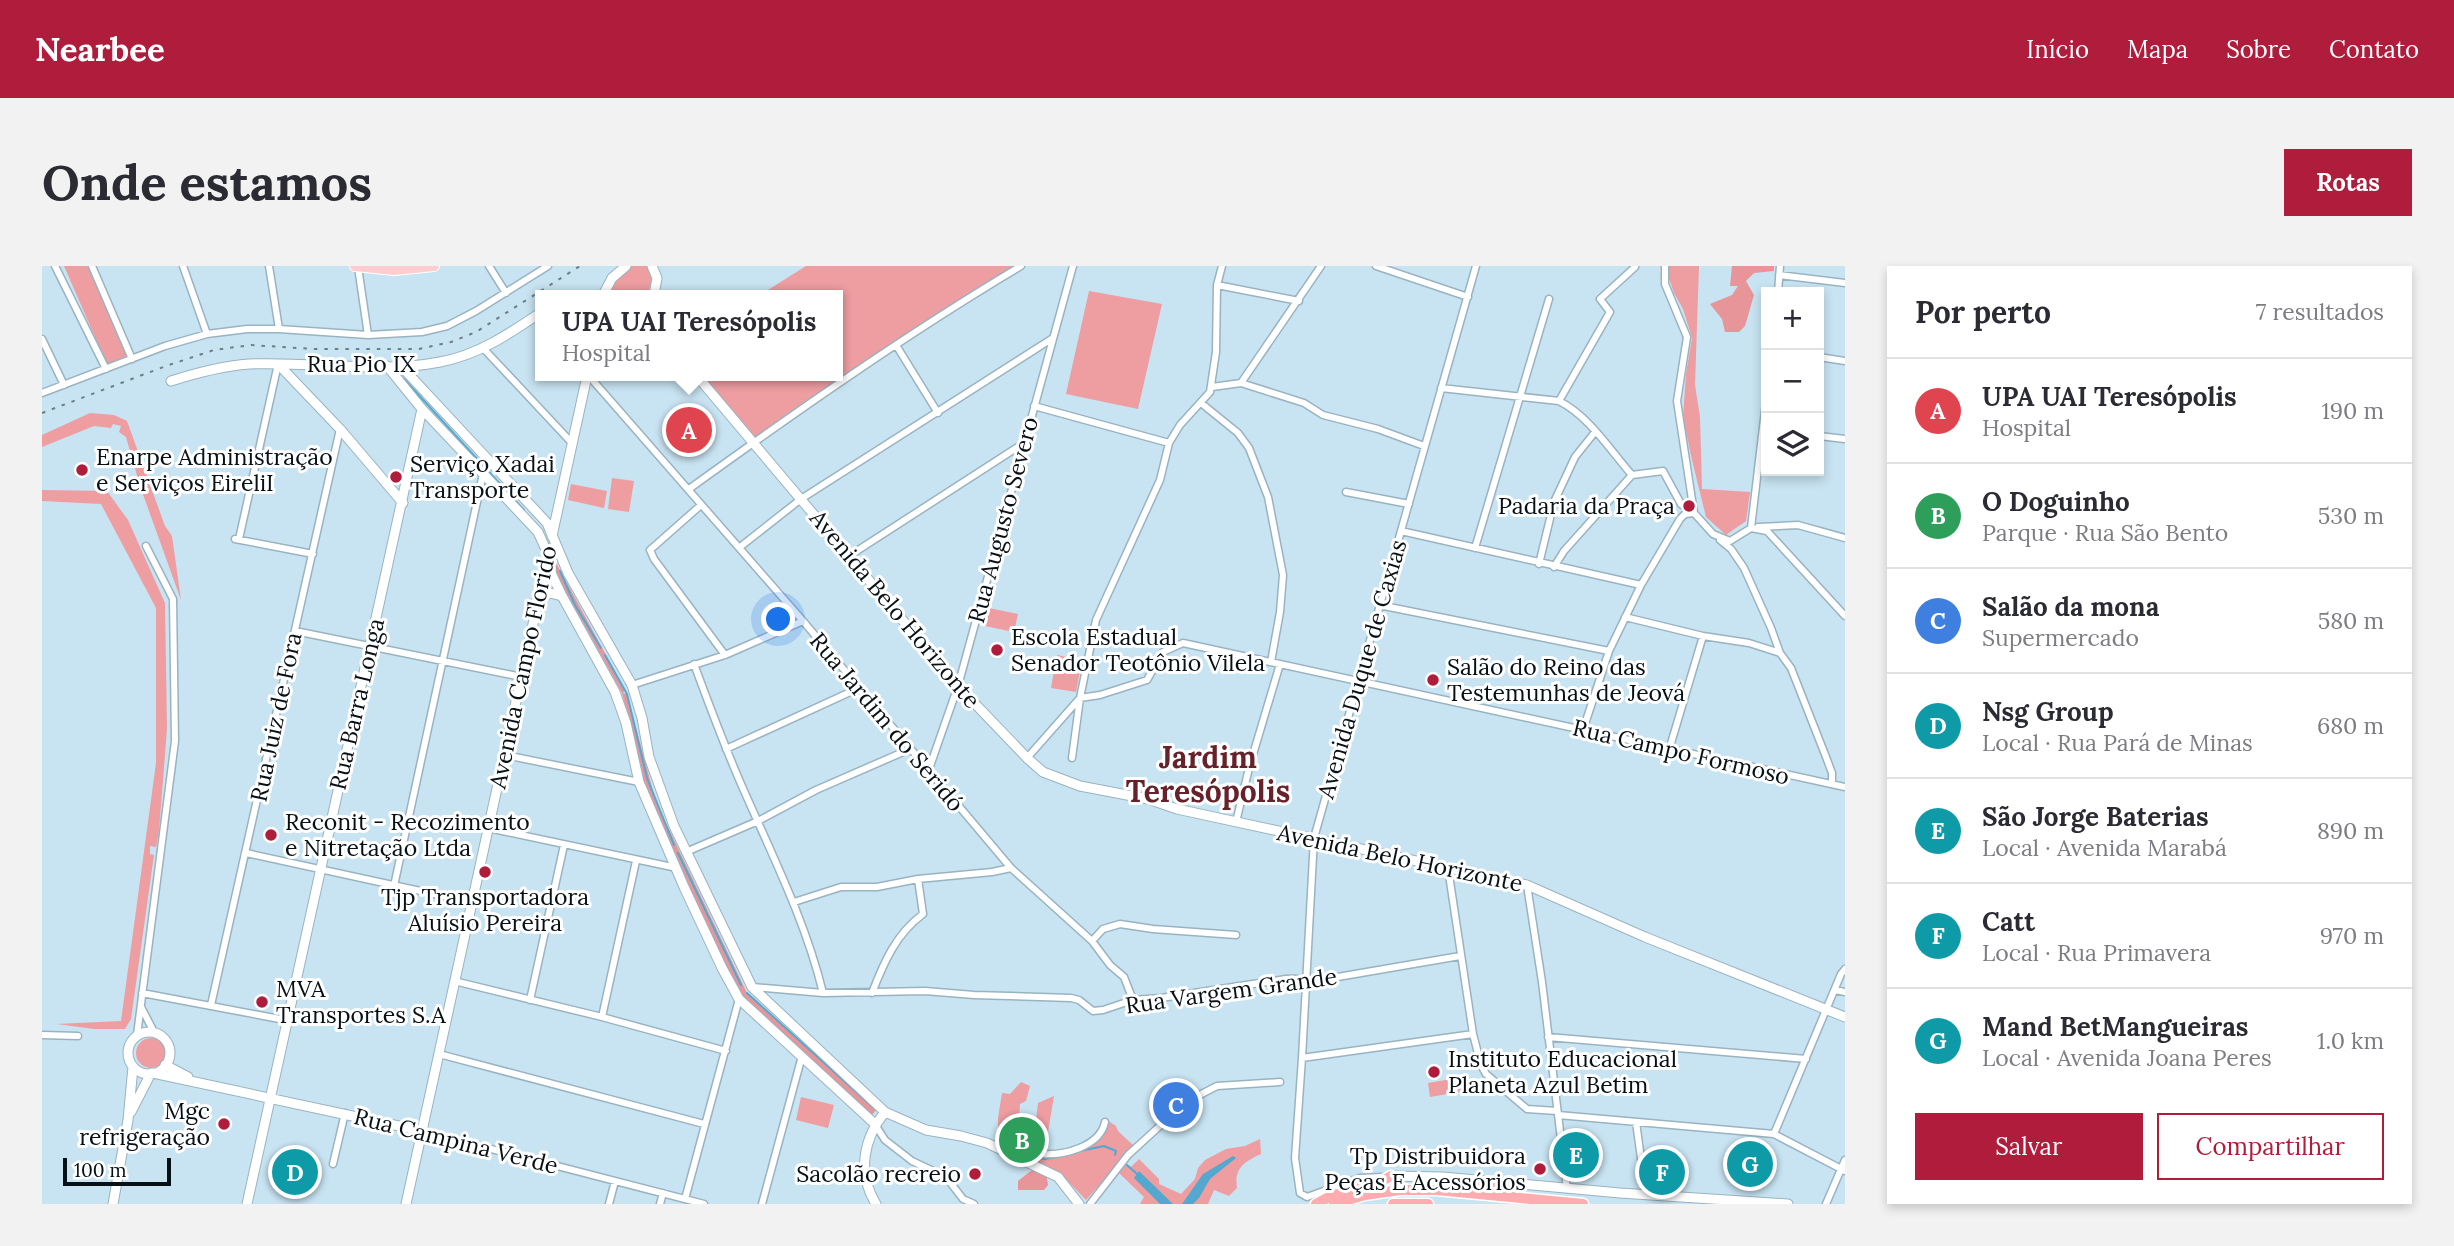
<!DOCTYPE html>
<html lang="pt">
<meta charset="utf-8">
<style>
body{margin:0;font-family:Lora,serif;background:#f2f2f3;color:#2b2b33}
.controls{position:absolute;right:21px;top:21px;display:grid;overflow:hidden;border-radius:0px;box-shadow:0 4px 10px #0003}
.controls button{width:63px;height:63px;display:grid;place-items:center;padding:0;border:0;border-bottom:2px solid #e1e1e2;background:#fff;color:#2b2b33;font:35px sans-serif}
.scale{position:absolute;left:21px;bottom:18px;width:108px;box-sizing:border-box;padding-left:7px;border:4px solid #071015;border-top:0;font-size:19px;line-height:24px;white-space:nowrap;color:#071015;-webkit-text-stroke:5px #fff;paint-order:stroke}
.you{position:absolute;left:737px;top:354px;width:24px;height:24px;margin:-18px;border:5px solid #fff;border-radius:50%;background:#1a73e8;box-shadow:0 0 0 10px #1a73e833}
.badge{display:grid;place-items:center;width:46px;height:46px;border-radius:50%;background:#b01c3c;color:#fff;font-size:23px;font-weight:700}
.pin{position:absolute;translate:-50% -50%;border:4px solid #fff;box-shadow:0 2px 7px #0006}
.popup{position:absolute;left:493px;top:24px;width:308px;height:91px;box-sizing:border-box;display:grid;place-content:center;border-radius:0px;background:#fff;filter:drop-shadow(0 2px 5px #0005);font-size:23px;white-space:nowrap;color:#7c7c81}
.popup b{font-size:26px;color:#2b2b33}
.popup::after{content:'';position:absolute;left:50%;top:100%;margin-left:-14px;border:14px solid transparent;border-top-color:#fff}
.list{margin:0;padding:0;list-style:none}
h2{display:flex;justify-content:space-between;align-items:center;height:91px;margin:0;padding:0 28px;font-size:30px}
h2 small{font-size:23px;font-weight:400;color:#7c7c81}
.list li{display:grid;grid-template-columns:46px 1fr auto;gap:21px;align-items:center;box-sizing:border-box;height:105px;padding:0 28px;border-top:2px solid #e1e1e2}
.list b{display:block;font-size:26px;white-space:nowrap}
.list p{margin:0;font-size:23px;white-space:nowrap;color:#7c7c81}
.list em{font-size:23px;font-style:normal;color:#7c7c81}
.actions{display:flex;gap:14px;padding:21px 28px}
.actions a{flex:1;padding:16px 0;border:2px solid #b01c3c;border-radius:0px;text-align:center;font-size:24px;color:#b01c3c}
.actions .main{background:#b01c3c;color:#fff}
.icon{flex:none;width:38px;height:38px;fill:none;stroke:currentColor;stroke-width:2;stroke-linecap:round;stroke-linejoin:round}
.map{position:relative;flex:none;width:1803px;height:938px;overflow:hidden;border-radius:0px}
header{display:flex;align-items:center;gap:42px;box-sizing:border-box;height:98px;padding:0 35px;background:#b01c3c;color:#fff}
header strong{font-size:33px}
nav{display:flex;gap:38px;margin-inline-start:auto;font-size:24px}
.intro{display:flex;align-items:center;justify-content:space-between;box-sizing:border-box;height:168px;padding:0 42px}
h1{margin:0;font-size:49px}
.button{padding:18px 32px;border-radius:0px;background:#b01c3c;color:#fff;font-size:24px;font-weight:700}
main{display:flex;gap:42px;padding:0 42px}
aside{flex:1;background:#fff;border-radius:0px;box-shadow:0 4px 10px #0003}
.map>svg:first-child{display:block}
</style>
<header>
<strong>Nearbee</strong>
<nav><a>Início</a><a>Mapa</a><a>Sobre</a><a>Contato</a></nav>
</header>
<div class="intro"><h1>Onde estamos</h1><a class="button">Rotas</a></div>
<main>
<div class="map">
<svg width="1803" height="938" viewBox="0 0 1803 938">
<rect width="100%" height="100%" fill="#c8e3f2"/>
<path fill="#ee9da1" d="M 22,0 L 46,0 L 86,93 L 66,101 Z
M 590,0 L 607,0 C 612,10 609,19 605,29 L 562,29 L 577,7 Z
M 764,0 L 976,0 L 711,173 L 658,110 L 796,110 L 796,29 L 718,29 Z
M 1626,0 L 1657,0 L 1653,119 L 1658,151 L 1660,223 L 1708,226 L 1704,255 L 1684,269 L 1664,251 L 1650,194 L 1641,151 L 1644,108 L 1650,72 L 1641,43 L 1632,27 L 1627,12 Z
M 1047,25 L 1120,38 L 1096,143 L 1024,128 Z
M 48,147 L 72,149 L 85,155 L 123,260 L 130,270 L 139,334 L 98,220 L 84,171 L 77,166 L 79,160 L 71,158 L 69,162 L 52,160 L 0,181 L 0,169 Z
M 570,212 L 592,215 L 587,246 L 566,243 Z
M 529,218 L 565,225 L 562,242 L 526,234 Z
M 0,224 L 65,225 L 86,254 L 123,337 L 125,463 L 117,565 L 114,581 L 108,580 L 108,588 L 112,589 L 89,753 L 83,763 L 52,763 L 15,758 L 79,755 L 114,497 L 114,342 L 59,238 L 0,235 Z
M 947,342 L 976,348 L 972,366 L 943,360 Z
M 1015,389 L 1040,394 L 1034,426 L 1009,422 Z
M94 787a15 15 0 1 1 30 0a15 15 0 1 1-30 0Z
M 1421,811 L 1423,825 L 1388,831 L 1386,817 Z
M 979,816 L 988,820 L 984,835 L 978,838 L 977,854 L 994,854 L 996,837 L 1012,830 L 1004,878 L 1006,888 L 1019,887 L 1058,870 L 1063,853 L 1074,860 L 1076,865 L 1092,880 L 1044,934 L 1021,910 L 956,882 L 956,852 L 960,827 L 968,828 Z
M 759,831 L 792,839 L 786,862 L 754,854 Z
M 1218,873 L 1219,888 C 1202,896 1192,902 1195,922 L 1187,930 L 1172,924 L 1166,938 L 1098,938 L 1102,931 L 1076,906 L 1083,897 L 1089,901 L 1097,893 L 1117,913 L 1117,918 L 1139,928 L 1153,913 L 1156,902 L 1163,894 L 1184,883 L 1203,880 Z"/>
<path fill="#e79599" d="M 1690,0 L 1732,0 L 1732,5 L 1712,7 L 1704,15 L 1712,29 L 1703,60 L 1697,66 L 1683,66 L 1680,53 L 1668,38 L 1690,29 L 1696,20 L 1688,20 Z
M 513,295 L 583,424 L 581,427 L 585,428 L 614,536 L 705,727 L 835,843 L 830,849 L 698,729 L 608,540 L 580,427 L 508,298 Z
M 991,903 L 1004,906 L 1006,919 L 1002,924 L 976,924 L 976,915 Z"/>
<path fill="#54a8d0" d="M 1191,890 L 1194,892 L 1168,913 L 1157,932 L 1151,938 L 1140,938 L 1161,908 Z
M 1097,905 L 1131,938 L 1118,938 L 1092,912 Z"/>
<g fill="none" stroke-linecap="round" stroke-linejoin="round">
<path stroke="#54a8d0" stroke-width="2" d="M 362,113 L 482,244
M 518,305 L 533,339 L 559,382
M 563,389 L 585,428 L 605,512 L 632,579
M 636,587 L 699,719
M 705,727 L 832,842
M 1038,885 L 1062,880 L 1074,885 L 1073,889
M 982,889 L 1003,893 L 1023,889
M 1085,899 L 1095,908"/>
<g stroke="#99b3c1" stroke-width="9">
<path id="street" d="M 13,0 L 64,103
M 50,0 L 90,93
M 141,0 L 165,68
M 227,0 L 237,63
M 447,0 L 464,27
M 1334,0 L 1426,31
M 1623,0 L 1623,18 L 1645,71 L 1635,135 L 1652,247 L 1671,268 L 1688,275 L 1709,262 L 1725,265 L 1803,350
M 316,1 L 326,69
M 1737,9 L 1803,17
M 1175,19 L 1257,35
M 1736,26 L 1738,0
M 0,73 L 22,119
M 854,79 L 896,147
M 441,82 L 529,176
M 1777,91 L 1803,95
M 547,110 L 761,355 L 969,602 L 1050,675 L 1068,699 L 1082,711 L 1091,734
M 1199,117 L 1279,0
M 1170,121 L 1199,117 L 1262,137 L 1281,149 L 1336,163 L 1382,180
M 1399,122 L 1517,135 C 1547,150 1568,184 1590,209
M 0,127 L 123,80 L 165,68 L 205,63 L 237,63 L 326,69 L 380,66 L 405,60 L 434,45 L 506,0
M 1517,135 L 1568,46 L 1558,33 L 1593,1
M 1159,137 L 1196,167 L 1207,182 L 1226,231 L 1241,309 L 1238,346 L 1229,396
M 992,140 L 1127,177
M 1777,170 L 1803,173
M 647,223 C 755,145 865,68 979,0
M 1304,226 L 1367,238
M 659,239 L 608,284 L 612,293 L 683,389
M 1716,261 L 1756,259 L 1803,272
M 1709,262 L 1724,136
M 1359,265 L 1599,319
M 193,273 L 271,288
M 197,273 L 236,98
M 1678,274 L 1689,283 L 1702,302 L 1729,362 L 1738,387 L 1749,402 L 1784,491 L 1790,507 L 1790,518
M 698,281 L 759,233 L 1011,72
M 1433,282 L 1507,33
M 807,290 L 982,177
M 1497,298 L 1512,236 L 1533,191 L 1553,166
M 1512,301 L 1522,285 L 1590,209 L 1621,205 L 1639,238 L 1650,246
M 1337,339 L 1567,385
M 1583,351 L 1661,370 L 1707,377 L 1738,387
M 253,365 L 480,411
M 652,398 C 668,441 684,485 703,527 C 732,593 764,657 781,727
M 590,419 L 683,389 L 761,355
M 1541,464 L 1567,385 L 1599,319 L 1638,253 L 1643,248 L 1652,247
M 684,483 L 817,422
M 1627,484 L 1661,370
M 463,489 L 597,516
M 985,492 L 1038,432 L 1058,429 L 1105,414 L 1121,386 L 1141,377 L 1803,521
M 1030,492 L 1038,432 L 1054,354 L 1118,214 L 1127,177 L 1138,159 L 1168,126 L 1174,86 L 1175,19 L 1180,0
M 886,506 L 916,420 L 1031,0
M 1194,556 L 1207,502 L 1238,398
M 446,562 L 635,602
M 644,586 L 716,555 L 774,524 L 868,483
M 204,587 L 429,636
M 1406,602 L 1431,768 L 1439,799 L 1444,808 L 1485,843 L 1515,845
M 1485,619 L 1500,716 L 1525,923
M 352,620 L 441,208
M 752,636 L 799,621 L 835,621 L 876,613 L 950,606 L 969,602
M 1050,675 L 1061,663 L 1078,658 L 1111,663 L 1194,669
M 412,715 L 560,751 L 684,785
M 710,721 L 781,727 L 883,725 L 932,729 L 1029,732 L 1037,734 L 1051,745 L 1061,744 L 1091,734 L 1119,732 L 1244,713 C 1258,712 1270,715 1284,713 L 1418,690
M 1793,724 L 1803,726
M 100,727 L 243,754
M 830,727 C 842,696 854,668 881,648 L 876,613
M 488,734 L 522,579
M 169,739 L 298,163
M 99,741 L 112,766
M 560,751 L 594,595
M 0,769 L 36,770
M 95,769 L 133,475 L 131,333 L 104,280
M 1506,771 L 1764,793
M 397,788 L 662,858
M 1260,792 L 1431,768
M 1516,849 L 1732,868 L 1803,905
M 1594,856 L 1604,929
M 834,860 L 843,874 L 870,895 L 904,911 L 921,933 L 932,938
M 380,865 L 662,938
M 1732,868 L 1799,708 L 1803,703
M 954,879 C 968,882 983,887 998,888 C 1021,890 1058,881 1063,856
M 291,898 L 303,847
M 1340,911 L 1318,912 L 1265,931 L 1258,927 L 1253,892 L 1260,792 L 1272,572 L 1434,0
M 643,933 L 697,733
M 567,938 L 573,915
M 618,938 L 621,927
M 720,938 L 760,790
M 1048,938 L 1086,889 L 1144,836 L 1175,820 L 1238,816
M 1784,938 L 1803,894"/>
</g>
<g stroke="#99b3c1" stroke-width="11">
<path id="secondary" d="M 610,0 L 615,12 L 612,29
M 561,29 L 570,12 L 584,0
M 236,98 L 298,163 L 361,237
M 345,100 L 380,143 L 496,266 L 506,288 L 510,309 L 520,330 L 573,426 L 584,457 L 597,516 L 642,621 L 680,702 L 697,733 L 833,858
M 359,100 L 505,257 L 526,307 L 590,419 L 600,452 L 607,491 L 632,560 L 710,721 L 843,846 L 884,864 L 919,870 L 945,877 L 1016,911 L 1037,938
M 655,110 L 916,420 L 985,492 L 1001,506 L 1038,520 L 1106,533 L 1135,543 L 1485,619 L 1603,671 L 1803,751
M 129,115 C 154,107 180,100 207,98 C 270,95 336,108 398,96 C 436,89 467,68 498,47
M 510,270 L 545,110
M 494,335 L 508,327 L 520,330
M86 787a21 21 0 1 1 42 0a21 21 0 1 1-42 0Z
M 123,799 L 146,811
M 111,807 L 380,865
M 89,846 L 109,807
M 1349,910 L 1401,911 L 1578,927 L 1746,938
M 71,938 L 86,854 L 91,801
M 205,938 L 380,143
M 364,938 L 505,294
M 834,938 C 815,907 821,873 843,846"/>
</g>
<g stroke="#fff" stroke-width="12">
<path id="primary" d="M 313,0 L 352,4 L 392,0"/>
</g>
<g stroke="#fff" stroke-width="13">
<path id="highway" d="M 1435,915 L 1445,921 L 1476,925
M 1274,938 L 1289,930 L 1342,914 L 1349,910
M 1292,938 L 1323,929 L 1358,924 L 1394,924 L 1541,938
M 1351,938 L 1386,938"/>
</g>
<use href="#street" stroke="#fff" stroke-width="6"/>
<use href="#secondary" stroke="#fff" stroke-width="9"/>
<use href="#primary" stroke="#ffcdd0" stroke-width="10"/>
<use href="#highway" stroke="#ffacb0" stroke-width="10"/>
<path stroke="#6c7f89" stroke-width="2" stroke-dasharray="3.5 7" stroke-linecap="butt" d="M 0,147 L 124,100 L 172,84 L 209,79 L 272,83 L 377,83 L 409,76 L 434,66 L 538,0"/>
</g>
<g fill="#b01c3c" stroke="#fff" stroke-width="2.5">
<circle cx="40" cy="204" r="7"/>
<circle cx="354" cy="211" r="7"/>
<circle cx="1647" cy="240" r="7"/>
<circle cx="955" cy="384" r="7"/>
<circle cx="1391" cy="414" r="7"/>
<circle cx="229" cy="569" r="7"/>
<circle cx="443" cy="606" r="7"/>
<circle cx="220" cy="736" r="7"/>
<circle cx="1392" cy="806" r="7"/>
<circle cx="182" cy="858" r="7"/>
<circle cx="1498" cy="903" r="7"/>
<circle cx="933" cy="908" r="7"/>
</g>
<g text-anchor="middle" stroke-width="6" stroke-linejoin="round" paint-order="stroke">
<g font-size="23" fill="#071015" stroke="#fff">
<text x="319" y="106">Rua Pio IX</text>
<text transform="translate(961 254) rotate(-75)" y="8">Rua Augusto Severo</text>
<text transform="translate(853 343) rotate(50)" y="8">Avenida Belo Horizonte</text>
<text transform="translate(481 401) rotate(-78)" y="8">Avenida Campo Florido</text>
<text transform="translate(1320 403) rotate(-74)" y="8">Avenida Duque de Caxias</text>
<text transform="translate(315 438) rotate(-77)" y="8">Rua Barra Longa</text>
<text transform="translate(234 451) rotate(-78)" y="8">Rua Juiz de Fora</text>
<text transform="translate(845 456) rotate(50)" y="8">Rua Jardim do Seridó</text>
<text transform="translate(1639 486) rotate(13)" y="8">Rua Campo Formoso</text>
<text transform="translate(1358 592) rotate(12)" y="8">Avenida Belo Horizonte</text>
<text transform="translate(1189 725) rotate(-8)" y="8">Rua Vargem Grande</text>
<text transform="translate(414 875) rotate(14)" y="8">Rua Campina Verde</text>
</g>
<g font-size="23" fill="#071015" stroke="#fff" text-anchor="start">
<text x="54" y="199">Enarpe Administração<tspan x="54" dy="26">e Serviços EireliI</tspan></text>
<text x="368" y="206">Serviço Xadai<tspan x="368" dy="26">Transporte</tspan></text>
<text x="1633" y="248" text-anchor="end">Padaria da Praça</text>
<text x="969" y="379">Escola Estadual<tspan x="969" dy="26">Senador Teotônio Vilela</tspan></text>
<text x="1405" y="409">Salão do Reino das<tspan x="1405" dy="26">Testemunhas de Jeová</tspan></text>
<text x="243" y="564">Reconit - Recozimento<tspan x="243" dy="26">e Nitretação Ltda</tspan></text>
<text x="443" y="639" text-anchor="middle">Tjp Transportadora<tspan x="443" dy="26">Aluísio Pereira</tspan></text>
<text x="234" y="731">MVA<tspan x="234" dy="26">Transportes S.A</tspan></text>
<text x="1406" y="801">Instituto Educacional<tspan x="1406" dy="26">Planeta Azul Betim</tspan></text>
<text x="168" y="853" text-anchor="end">Mgc<tspan x="168" dy="26">refrigeração</tspan></text>
<text x="1484" y="898" text-anchor="end">Tp Distribuidora<tspan x="1484" dy="26">Peças E Acessórios</tspan></text>
<text x="919" y="916" text-anchor="end">Sacolão recreio</text>
</g>
<g font-size="30" font-weight="bold" fill="#67212a" stroke="#fff">
<text x="1166" y="502">Jardim<tspan x="1166" dy="34">Teresópolis</tspan></text>
</g>
</g>
</svg>
<div class="controls">
<button>+</button>
<button>−</button>
<button><svg class="icon" aria-label="layers" viewBox="0 0 24 24"><path d="M12 4l9 5-9 5-9-5zM3 14l9 5 9-5"/></svg></button>
</div>
<div class="scale">100 m</div>
<div class="you"></div>
<div class="pin badge" style="left:647px;top:164px;background:#e0444e">A</div>
<div class="popup"><b>UPA UAI Teresópolis</b>Hospital</div>
<div class="pin badge" style="left:980px;top:874px;background:#2e9e5b">B</div>
<div class="pin badge" style="left:1134px;top:839px;background:#3f7fe0">C</div>
<div class="pin badge" style="left:253px;top:906px;background:#0f9aa8">D</div>
<div class="pin badge" style="left:1534px;top:889px;background:#0f9aa8">E</div>
<div class="pin badge" style="left:1620px;top:906px;background:#0f9aa8">F</div>
<div class="pin badge" style="left:1708px;top:898px;background:#0f9aa8">G</div>
</div>
<aside>
<h2>Por perto<small>7 resultados</small></h2>
<ul class="list">
<li><span class="badge" style="background:#e0444e">A</span><div><b>UPA UAI Teresópolis</b><p>Hospital</p></div><em>190 m</em></li>
<li><span class="badge" style="background:#2e9e5b">B</span><div><b>O Doguinho</b><p>Parque · Rua São Bento</p></div><em>530 m</em></li>
<li><span class="badge" style="background:#3f7fe0">C</span><div><b>Salão da mona</b><p>Supermercado</p></div><em>580 m</em></li>
<li><span class="badge" style="background:#0f9aa8">D</span><div><b>Nsg Group</b><p>Local · Rua Pará de Minas</p></div><em>680 m</em></li>
<li><span class="badge" style="background:#0f9aa8">E</span><div><b>São Jorge Baterias</b><p>Local · Avenida Marabá</p></div><em>890 m</em></li>
<li><span class="badge" style="background:#0f9aa8">F</span><div><b>Catt</b><p>Local · Rua Primavera</p></div><em>970 m</em></li>
<li><span class="badge" style="background:#0f9aa8">G</span><div><b>Mand BetMangueiras</b><p>Local · Avenida Joana Peres</p></div><em>1.0 km</em></li>
</ul>
<div class="actions"><a class="main">Salvar</a><a>Compartilhar</a></div>
</aside>
</main>
